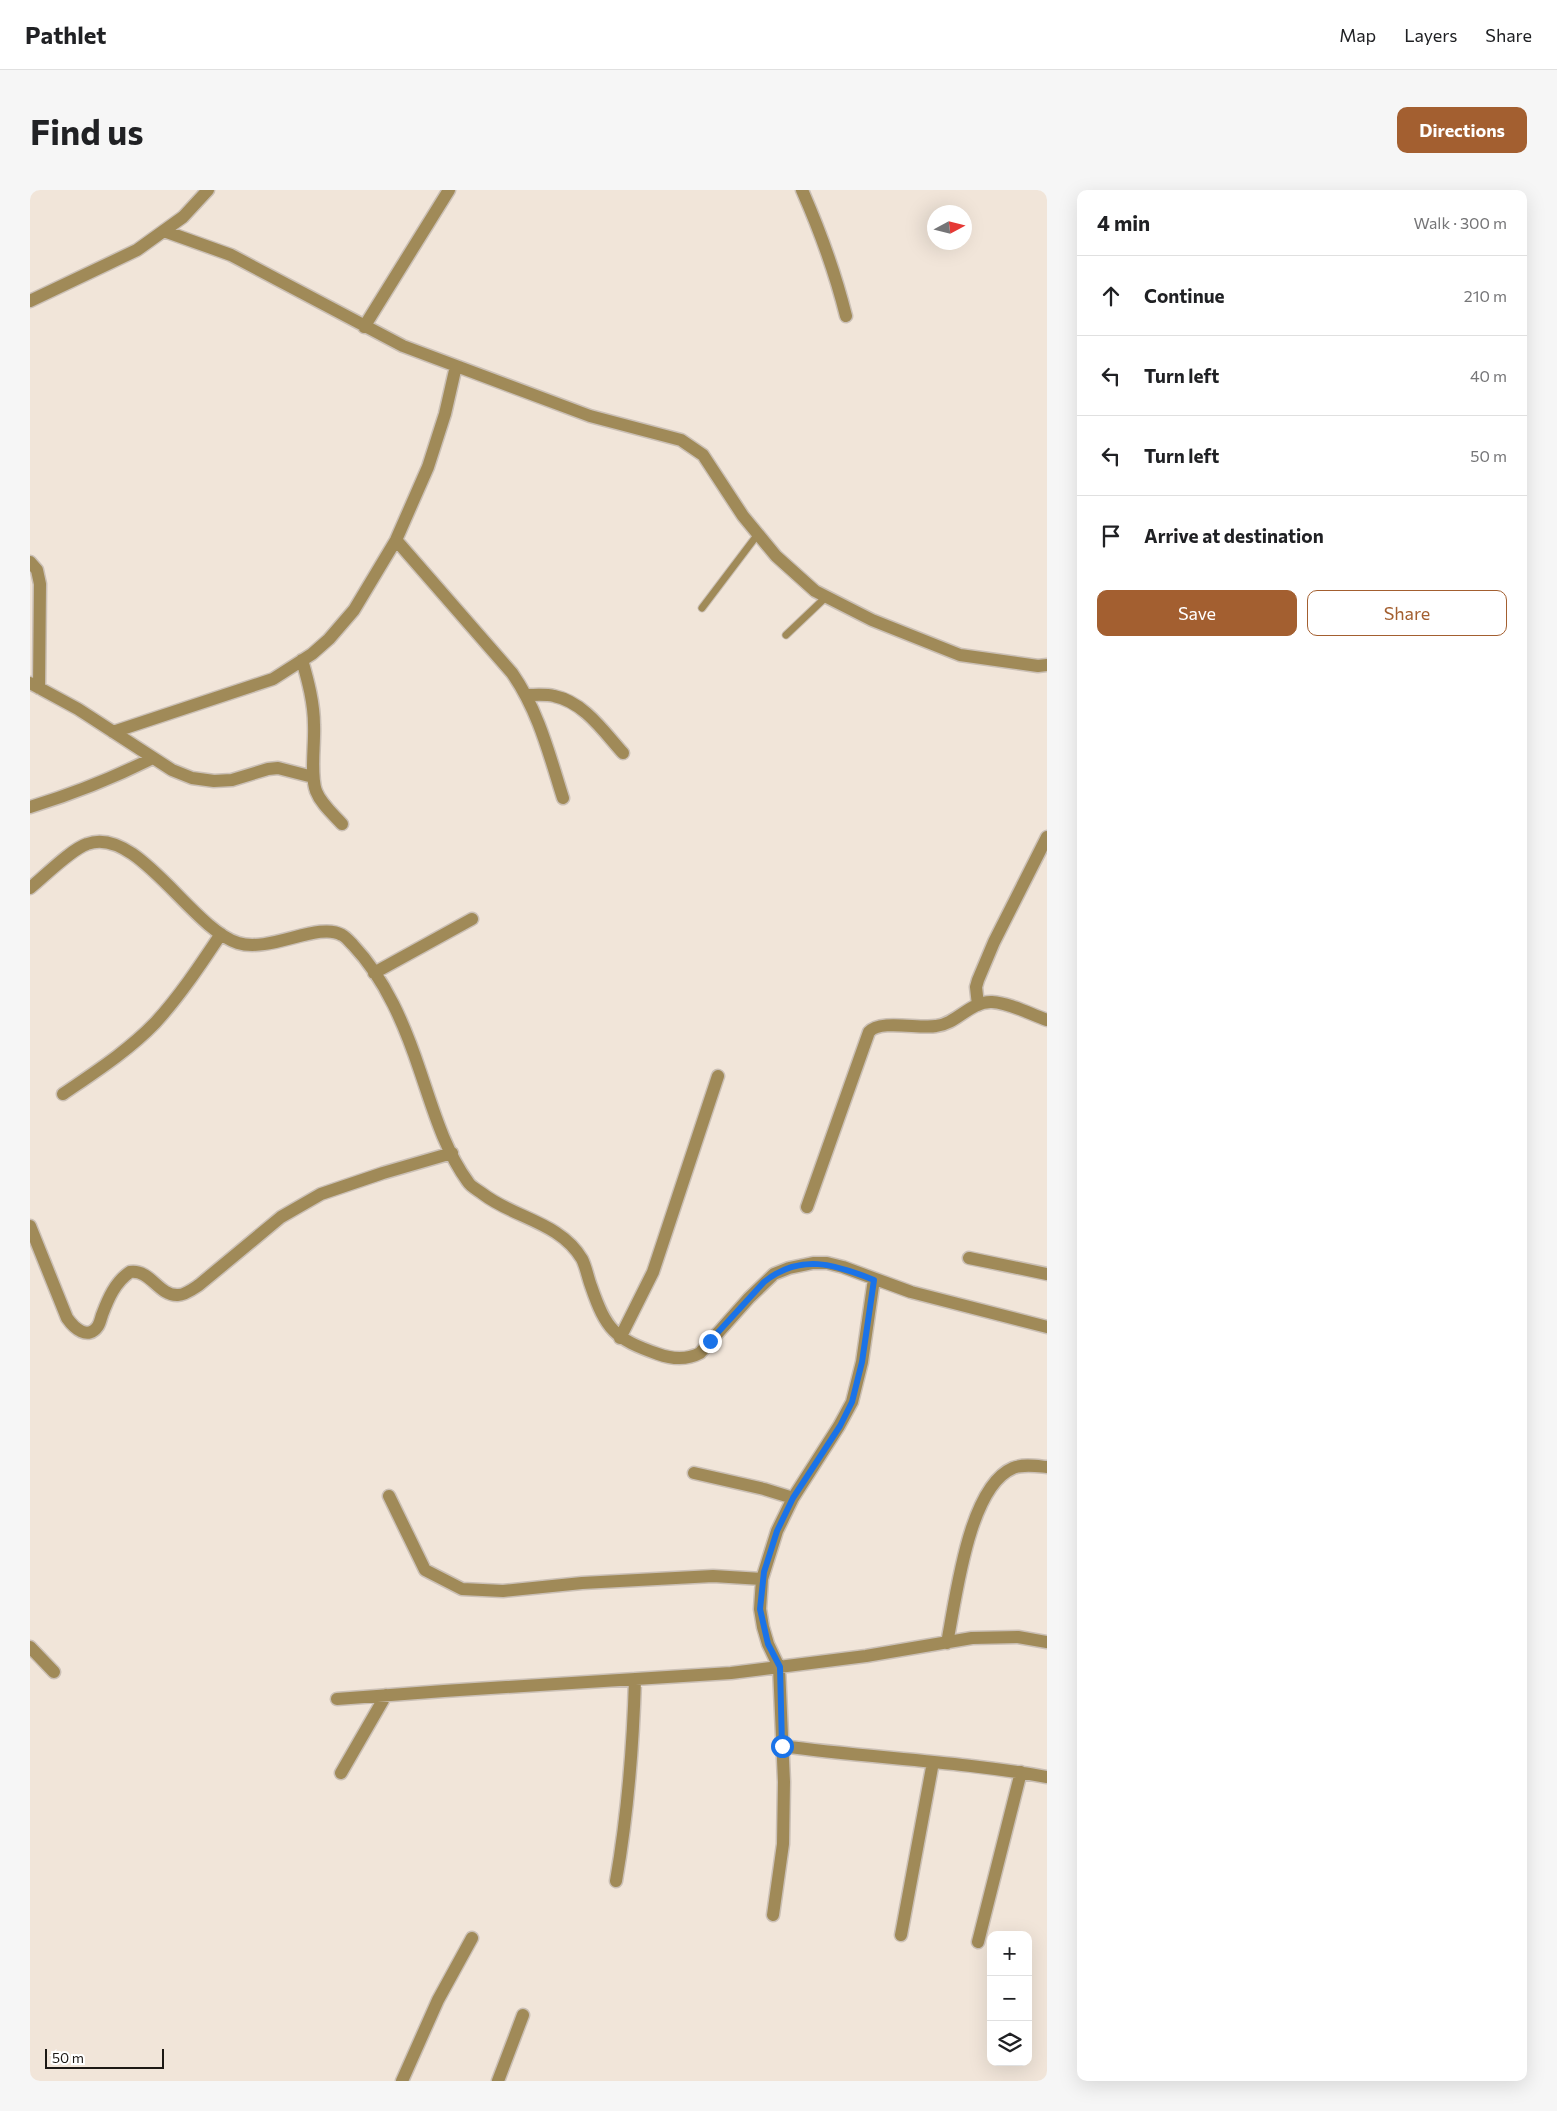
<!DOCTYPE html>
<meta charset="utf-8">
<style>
body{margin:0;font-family:Commissioner,sans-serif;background:#f6f6f6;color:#202124}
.controls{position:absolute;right:15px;bottom:15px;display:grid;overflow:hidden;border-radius:10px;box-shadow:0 5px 20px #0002}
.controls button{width:45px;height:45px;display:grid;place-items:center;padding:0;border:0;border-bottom:1px solid #e0e0e0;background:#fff;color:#202124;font:25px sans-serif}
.compass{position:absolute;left:897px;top:15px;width:45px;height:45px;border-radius:50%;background:#fff;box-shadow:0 5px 20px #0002;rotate:83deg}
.scale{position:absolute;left:15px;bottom:12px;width:119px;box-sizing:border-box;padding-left:5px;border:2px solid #1c1814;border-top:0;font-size:14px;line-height:18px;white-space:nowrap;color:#1c1814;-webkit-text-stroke:4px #fff;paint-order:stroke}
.stop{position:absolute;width:15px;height:15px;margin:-11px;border:4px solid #1a73e8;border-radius:50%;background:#fff}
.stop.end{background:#1a73e8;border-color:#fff;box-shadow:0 1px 5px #0008}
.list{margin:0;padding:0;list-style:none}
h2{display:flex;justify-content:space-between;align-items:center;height:65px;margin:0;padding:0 20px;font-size:21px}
h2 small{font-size:16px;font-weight:400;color:#757577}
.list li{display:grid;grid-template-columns:32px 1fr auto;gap:15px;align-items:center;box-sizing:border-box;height:80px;padding:0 20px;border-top:1px solid #e0e0e0}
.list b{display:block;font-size:19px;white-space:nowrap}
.list em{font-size:16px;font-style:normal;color:#757577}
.actions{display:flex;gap:10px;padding:15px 20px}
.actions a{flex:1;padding:11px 0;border:1px solid #a35f30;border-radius:10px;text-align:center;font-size:18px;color:#a35f30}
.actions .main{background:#a35f30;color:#fff}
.icon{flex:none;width:28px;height:28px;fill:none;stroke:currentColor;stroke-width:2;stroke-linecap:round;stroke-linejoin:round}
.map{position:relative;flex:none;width:1017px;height:1891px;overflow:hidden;border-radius:10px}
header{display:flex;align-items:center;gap:30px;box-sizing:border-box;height:70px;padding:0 25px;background:#fff;border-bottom:1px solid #e0e0e0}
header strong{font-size:24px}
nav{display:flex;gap:28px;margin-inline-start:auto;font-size:18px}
.intro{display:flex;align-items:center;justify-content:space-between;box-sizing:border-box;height:120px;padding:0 30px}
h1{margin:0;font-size:35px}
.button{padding:12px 22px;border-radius:10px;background:#a35f30;color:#fff;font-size:18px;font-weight:700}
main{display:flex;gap:30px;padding:0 30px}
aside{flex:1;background:#fff;border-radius:10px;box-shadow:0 5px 20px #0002}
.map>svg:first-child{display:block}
</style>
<header>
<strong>Pathlet</strong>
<nav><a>Map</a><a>Layers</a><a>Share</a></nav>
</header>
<div class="intro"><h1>Find us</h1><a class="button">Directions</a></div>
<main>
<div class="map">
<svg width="1017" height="1891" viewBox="0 0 1017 1891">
<rect width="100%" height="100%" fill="#f1e5d9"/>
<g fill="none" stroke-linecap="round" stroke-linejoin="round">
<g stroke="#cbc0b6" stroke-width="9">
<path id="service" d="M 672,418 L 728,344
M 756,445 L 796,407"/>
</g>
<g stroke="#cbc0b6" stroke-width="15">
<path id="minor" d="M 772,0 C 790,41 805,82 816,126
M 134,41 L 201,65 L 373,156 L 560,226 L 651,250 L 673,265 L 713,326 L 746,366 L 785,401 L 842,430 L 930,465 L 1008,476 L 1017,475
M 0,111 L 107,60 L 153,27 L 178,0
M 334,137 L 419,0
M 366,350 L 482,483 C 509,522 519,564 533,608
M 0,372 L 7,380 L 10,394 L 9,498
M 272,470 C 278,491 284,513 284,535 C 285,554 280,584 286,601 C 291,614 303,624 312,634
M 0,493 L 48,519 L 142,580 L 162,588 L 184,591 L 202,590 L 238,579 L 248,578 L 283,587
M 497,505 C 505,505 516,504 524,506 C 554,512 574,542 593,563
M 83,542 L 243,489 L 282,464 L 299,449 L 324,420 L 366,350 L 398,277 L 415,224 L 426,176
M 0,617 C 43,604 83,588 123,568
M 0,698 C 15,686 40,660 57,654 C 107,635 161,738 208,753 C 240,763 289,731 312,745 C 316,747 320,752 323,755 C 356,790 375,836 390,881 C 403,919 414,959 438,992 C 441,997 448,1000 453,1004 C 484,1028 530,1032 552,1069 C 556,1077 558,1088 561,1096 C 576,1140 585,1149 628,1164 C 642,1169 657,1170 670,1163 L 719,1108 L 744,1084 L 759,1078 L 783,1073 L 797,1073 L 813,1077 L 881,1102 L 1017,1137
M 344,783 L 442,729
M 948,815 L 946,797 L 948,790 L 964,752 L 1017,647
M 33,904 C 65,882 98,861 125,833 C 150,806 171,774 191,744
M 777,1017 L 839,842 C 850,829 889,839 906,836 C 927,834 940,811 962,812 C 980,813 1000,824 1017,830
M 0,1036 L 37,1128 C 44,1138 58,1151 68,1136 C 70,1133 71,1128 72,1125 C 78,1109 85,1092 100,1082 C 121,1079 128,1106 148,1105 C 155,1105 163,1099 169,1095 L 251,1027 L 291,1004 L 353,983 L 422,963
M 939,1068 L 1017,1084
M 590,1148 L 623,1082 L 688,886
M 664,1283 L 734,1299 L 763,1308
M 359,1306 L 395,1380 L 432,1399 L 473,1401 L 552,1393 L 683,1386 L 732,1389
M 917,1453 C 926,1409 938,1297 983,1278 C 993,1274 1006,1276 1017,1277
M 0,1457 L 24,1482
M 307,1509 L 414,1501 L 701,1483 L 836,1466 L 942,1448 L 988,1447 L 1017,1452
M 752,1556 C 840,1568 929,1571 1017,1587
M 311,1583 L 356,1505
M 586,1691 C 598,1622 603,1559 605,1489
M 743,1725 L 753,1654 L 754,1592 L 749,1477 L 738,1454 L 733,1437 L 730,1419 L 732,1389 L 747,1341 L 763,1308 L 809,1236 L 822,1212 L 832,1172 L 844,1089
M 871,1745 L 903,1572
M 948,1752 L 991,1582
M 372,1891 L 408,1810 L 442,1748
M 468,1891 L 493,1825"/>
</g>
<use href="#service" stroke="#a08a58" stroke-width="7"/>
<use href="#minor" stroke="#a08a58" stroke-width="12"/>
</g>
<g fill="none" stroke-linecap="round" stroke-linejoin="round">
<path stroke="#1a73e8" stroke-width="6" d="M 680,1151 L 734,1092 C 770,1063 805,1074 844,1090 L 832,1172 L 822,1212 L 810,1236 L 763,1308 L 747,1341 L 734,1382 L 730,1419 L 738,1454 L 750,1477 L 752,1556"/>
</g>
</svg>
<div class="controls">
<button>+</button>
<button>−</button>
<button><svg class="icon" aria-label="layers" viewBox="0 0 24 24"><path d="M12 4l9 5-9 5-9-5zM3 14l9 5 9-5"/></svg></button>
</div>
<svg class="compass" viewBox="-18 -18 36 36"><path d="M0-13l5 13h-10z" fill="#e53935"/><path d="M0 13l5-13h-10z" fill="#757577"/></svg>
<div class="scale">50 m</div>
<div class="stop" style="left:752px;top:1556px"></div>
<div class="stop end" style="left:680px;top:1151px"></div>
</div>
<aside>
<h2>4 min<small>Walk · 300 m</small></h2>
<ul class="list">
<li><svg class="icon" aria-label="ahead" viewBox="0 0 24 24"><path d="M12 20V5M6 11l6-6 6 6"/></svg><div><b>Continue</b></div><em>210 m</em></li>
<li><svg class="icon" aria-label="left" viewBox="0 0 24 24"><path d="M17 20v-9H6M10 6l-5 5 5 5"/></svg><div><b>Turn left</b></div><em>40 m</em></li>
<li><svg class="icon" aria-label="left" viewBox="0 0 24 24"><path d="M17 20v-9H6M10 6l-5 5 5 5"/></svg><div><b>Turn left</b></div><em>50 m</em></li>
<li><svg class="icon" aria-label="arrive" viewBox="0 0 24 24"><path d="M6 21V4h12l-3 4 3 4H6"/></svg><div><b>Arrive at destination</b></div></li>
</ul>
<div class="actions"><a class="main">Save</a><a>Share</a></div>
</aside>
</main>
